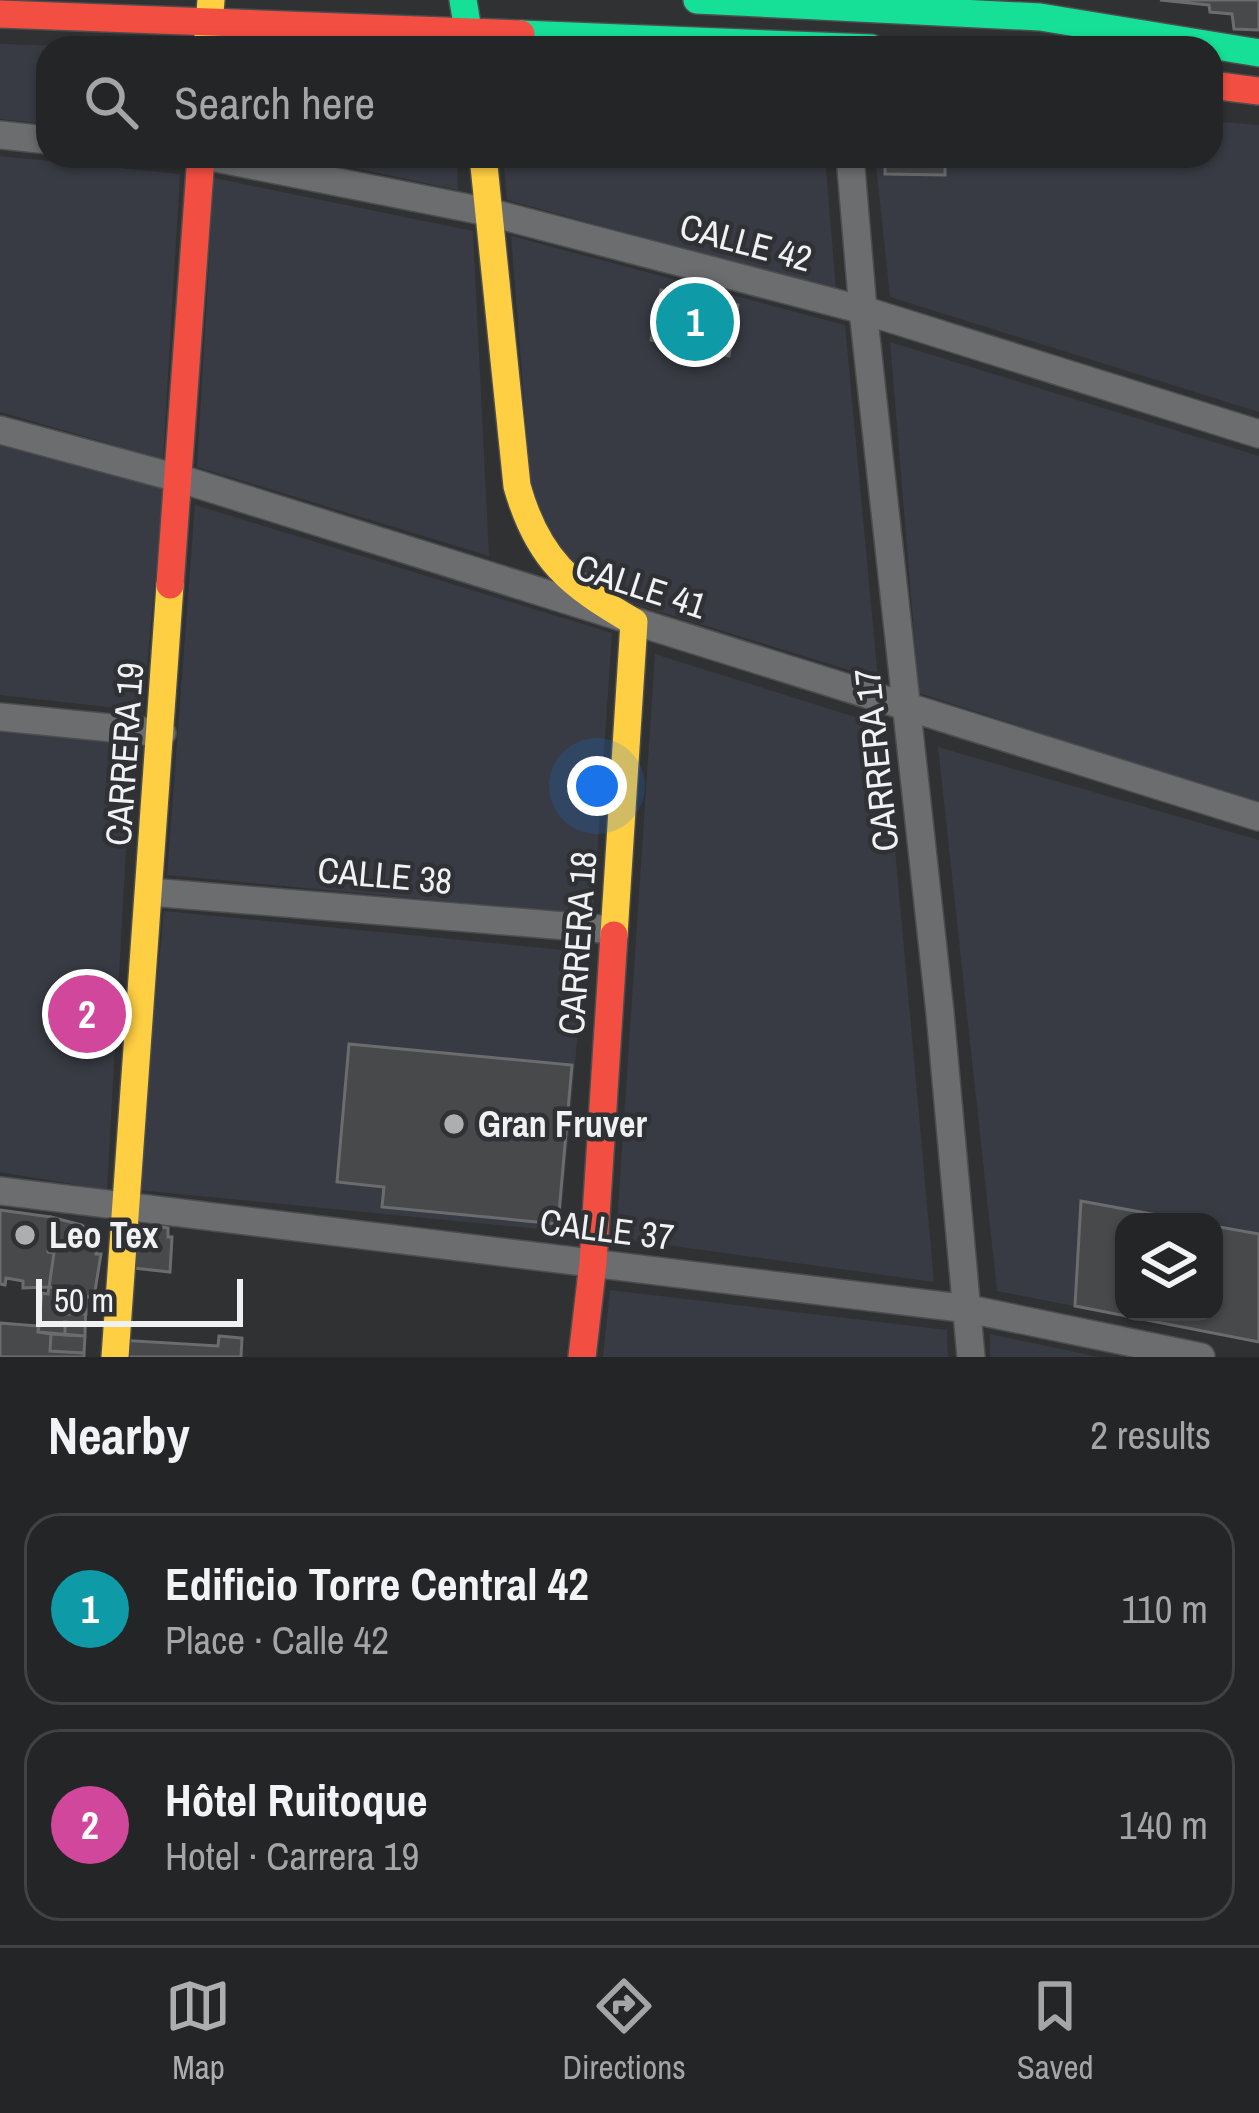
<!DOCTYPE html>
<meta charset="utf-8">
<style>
body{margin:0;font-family:"Archivo Narrow",sans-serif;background:#303132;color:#f1f3f6}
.controls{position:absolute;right:36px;bottom:36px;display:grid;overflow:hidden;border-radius:24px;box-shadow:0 3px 9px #0004}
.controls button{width:108px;height:108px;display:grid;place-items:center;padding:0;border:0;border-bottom:3px solid #414243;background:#242526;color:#f1f3f6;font:60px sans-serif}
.scale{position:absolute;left:36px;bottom:30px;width:207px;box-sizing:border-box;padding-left:12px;border:6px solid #f0f1f3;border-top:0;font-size:33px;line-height:42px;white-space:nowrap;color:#f0f1f3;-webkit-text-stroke:9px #2f3134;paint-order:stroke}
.you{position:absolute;left:597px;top:786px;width:42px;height:42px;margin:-30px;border:9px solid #fff;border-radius:50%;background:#1a73e8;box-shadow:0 0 0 18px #1a73e833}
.badge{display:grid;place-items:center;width:78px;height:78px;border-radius:50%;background:#adaeb0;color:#fff;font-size:39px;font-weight:700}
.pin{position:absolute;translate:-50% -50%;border:6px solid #fff;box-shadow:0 3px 12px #0006}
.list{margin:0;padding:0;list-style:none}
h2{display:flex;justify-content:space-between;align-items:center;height:156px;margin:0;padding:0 48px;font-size:51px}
h2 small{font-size:39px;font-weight:400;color:#a3a5a7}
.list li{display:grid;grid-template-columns:78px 1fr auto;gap:36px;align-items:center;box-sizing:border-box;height:192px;margin:0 24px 24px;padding:0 24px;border:3px solid #414243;border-radius:36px}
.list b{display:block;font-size:45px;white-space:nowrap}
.list p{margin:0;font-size:39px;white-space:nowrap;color:#a3a5a7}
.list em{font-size:39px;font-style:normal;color:#a3a5a7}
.icon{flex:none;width:66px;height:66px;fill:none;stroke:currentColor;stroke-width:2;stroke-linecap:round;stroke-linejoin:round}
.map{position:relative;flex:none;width:1259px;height:1357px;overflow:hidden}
.search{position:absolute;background:#242526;box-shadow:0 3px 9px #0004;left:36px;right:36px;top:36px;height:132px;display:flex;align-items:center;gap:30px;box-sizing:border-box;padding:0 42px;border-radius:36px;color:#a3a5a7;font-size:45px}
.sheet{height:588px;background:#242526}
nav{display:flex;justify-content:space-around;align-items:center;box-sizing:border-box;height:168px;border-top:3px solid #414243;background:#242526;font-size:33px;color:#a3a5a7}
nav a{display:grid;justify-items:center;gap:6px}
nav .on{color:#adaeb0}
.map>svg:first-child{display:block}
</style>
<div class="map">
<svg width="1259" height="1357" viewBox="0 0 1259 1357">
<rect width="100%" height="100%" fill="#303133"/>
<path fill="#383b43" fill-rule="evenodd" d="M 0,44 L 132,48 L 48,48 L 48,124 L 0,119 Z
M 1211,121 L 1259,125 L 1259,412 L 890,297 L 875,156 L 1211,156 Z
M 0,156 L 180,174 L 163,459 L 0,412 Z
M 298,156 L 457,156 L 458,190 Z
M 503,156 L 825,156 L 836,290 L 507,200 Z
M 214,178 L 473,231 L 489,556 L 197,467 Z
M 511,236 L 845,325 L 878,679 L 635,604 L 597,586 L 557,546 L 531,486 Z
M 890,342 L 1259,456 L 1259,804 L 919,693 Z
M 0,444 L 163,489 L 143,711 L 0,695 Z
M 195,505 L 612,633 L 593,915 L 167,875 Z
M 655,654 L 884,726 L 934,1282 L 616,1238 Z
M 0,732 L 132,743 L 107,1190 L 0,1172 Z
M 938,747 L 1259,840 L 1259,1342 L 997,1291 ZM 1124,1222 L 1214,1222 L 1214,1312 L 1124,1312 Z
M 164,911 L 585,952 L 560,1231 L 137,1190 Z
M 610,1290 L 947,1330 L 948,1357 L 603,1357 Z
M 990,1334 L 1080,1353 L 1099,1357 L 990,1357 Z"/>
<path fill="#48494a" stroke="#6b6c6e" stroke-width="3" d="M 1160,0 L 1259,0 L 1259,30 L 1234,29 L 1232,14 L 1210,12 L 1209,5 Z
M 885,156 L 945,156 L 945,175 L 885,174 Z
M 661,290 L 738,305 L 729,356 L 651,340 Z
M 349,1044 L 572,1065 L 558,1224 L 382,1207 L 384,1187 L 337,1182 Z
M 1081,1201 L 1195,1222 L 1124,1222 L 1124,1312 L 1214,1312 L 1214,1226 L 1259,1234 L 1259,1342 L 1075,1306 Z
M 0,1210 L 51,1217 L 48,1252 L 54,1253 L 49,1287 L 23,1288 L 23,1281 L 6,1278 L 5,1285 L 0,1284 Z
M 51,1217 L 82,1225 L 96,1239 L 96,1254 L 101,1254 L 94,1297 L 79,1296 L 79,1302 L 68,1302 L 68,1297 L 59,1295 L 60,1289 L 49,1287 L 54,1253 L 48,1252 Z
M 157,1226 L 168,1228 L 168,1237 L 172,1237 L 170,1272 L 133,1268 L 139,1233 Z
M 49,1287 L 60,1289 L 59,1295 L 68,1297 L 68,1302 L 79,1302 L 79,1296 L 86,1296 L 85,1336 L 38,1332 L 42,1293 L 48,1294 Z
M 65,1296 L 68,1302 L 75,1302 L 75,1310 L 86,1311 L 86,1314 L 65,1314 Z
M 79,1296 L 86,1296 L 86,1311 L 75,1310 Z
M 65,1322 L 85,1324 L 85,1336 L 65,1335 Z
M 0,1323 L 39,1326 L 38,1332 L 51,1334 L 50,1351 L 84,1353 L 84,1357 L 0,1357 Z
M 51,1334 L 85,1336 L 84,1353 L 50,1351 Z
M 219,1336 L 242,1338 L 241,1357 L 118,1357 L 119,1340 L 218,1346 Z"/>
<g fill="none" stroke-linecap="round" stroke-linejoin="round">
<g stroke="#4c4d4e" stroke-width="30">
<path id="street" d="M 0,135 L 48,140
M 206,156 L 488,212 L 863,310 L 1259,434
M 850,156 L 863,310 L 940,1013 L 971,1357
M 0,430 L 181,479 L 1259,817
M 0,717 L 162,733
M 150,892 L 614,930
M 0,1191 L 969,1309 L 1201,1357"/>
</g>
<g stroke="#4c4d4e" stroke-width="30">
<path id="fast" d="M 463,0 L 471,48
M 697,0 L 1040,17 L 1259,53
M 521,34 L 871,48"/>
</g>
<g stroke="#4c4d4e" stroke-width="30">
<path id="slow" d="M 207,48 L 211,0
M 483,156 L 517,486 C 538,560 570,585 634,622 L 614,935
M 115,1357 L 170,585"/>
</g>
<g stroke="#4c4d4e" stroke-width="30">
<path id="jam" d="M 0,14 L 521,34
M 1211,85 L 1259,91
M 170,585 L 201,156
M 582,1357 L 593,1263 L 614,935"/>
</g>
<use href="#street" stroke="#6c6d6e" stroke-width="27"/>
<use href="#fast" stroke="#16e098" stroke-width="27"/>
<use href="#slow" stroke="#ffcf43" stroke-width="27"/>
<use href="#jam" stroke="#f24e42" stroke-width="27"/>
</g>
<g fill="#adaeb0" stroke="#2f3134" stroke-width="4.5">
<circle cx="454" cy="1124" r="12"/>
<circle cx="25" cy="1235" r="12"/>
</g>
<g text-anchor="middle" stroke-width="9" stroke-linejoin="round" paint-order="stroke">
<g font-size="36" fill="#f0f1f3" stroke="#2f3134">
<text transform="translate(746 242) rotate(15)" y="13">CALLE 42</text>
<text transform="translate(641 586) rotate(18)" y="13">CALLE 41</text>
<text transform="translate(124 754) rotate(-86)" y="13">CARRERA 19</text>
<text transform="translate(876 760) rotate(-96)" y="13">CARRERA 17</text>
<text transform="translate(385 875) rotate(5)" y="13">CALLE 38</text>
<text transform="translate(577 943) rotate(-86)" y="13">CARRERA 18</text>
<text transform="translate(607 1229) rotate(7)" y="13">CALLE 37</text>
</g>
<g font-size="36" font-weight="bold" fill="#f0f1f3" stroke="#2f3134" text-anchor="start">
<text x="478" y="1137">Gran Fruver</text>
<text x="49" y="1248">Leo Tex</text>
</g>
</g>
</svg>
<div class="controls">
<button><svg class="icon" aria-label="layers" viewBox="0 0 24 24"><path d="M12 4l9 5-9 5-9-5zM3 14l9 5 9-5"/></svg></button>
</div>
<div class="scale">50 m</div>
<div class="you"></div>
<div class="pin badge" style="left:695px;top:322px;background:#0f9aa8">1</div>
<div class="pin badge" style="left:87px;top:1014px;background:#d1479c">2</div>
<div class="search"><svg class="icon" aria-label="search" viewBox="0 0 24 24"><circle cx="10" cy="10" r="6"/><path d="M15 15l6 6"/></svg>Search here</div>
</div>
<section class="sheet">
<h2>Nearby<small>2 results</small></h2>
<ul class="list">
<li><span class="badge" style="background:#0f9aa8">1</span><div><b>Edificio Torre Central 42</b><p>Place · Calle 42</p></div><em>110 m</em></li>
<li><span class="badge" style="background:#d1479c">2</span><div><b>Hôtel Ruitoque</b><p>Hotel · Carrera 19</p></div><em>140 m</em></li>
</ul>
</section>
<nav>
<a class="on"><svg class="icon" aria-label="map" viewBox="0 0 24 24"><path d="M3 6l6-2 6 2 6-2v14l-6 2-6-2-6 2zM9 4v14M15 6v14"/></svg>Map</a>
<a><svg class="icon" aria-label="directions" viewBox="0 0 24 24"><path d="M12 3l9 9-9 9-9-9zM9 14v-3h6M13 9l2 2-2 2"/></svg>Directions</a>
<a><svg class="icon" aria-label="saved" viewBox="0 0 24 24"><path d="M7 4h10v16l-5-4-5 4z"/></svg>Saved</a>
</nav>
